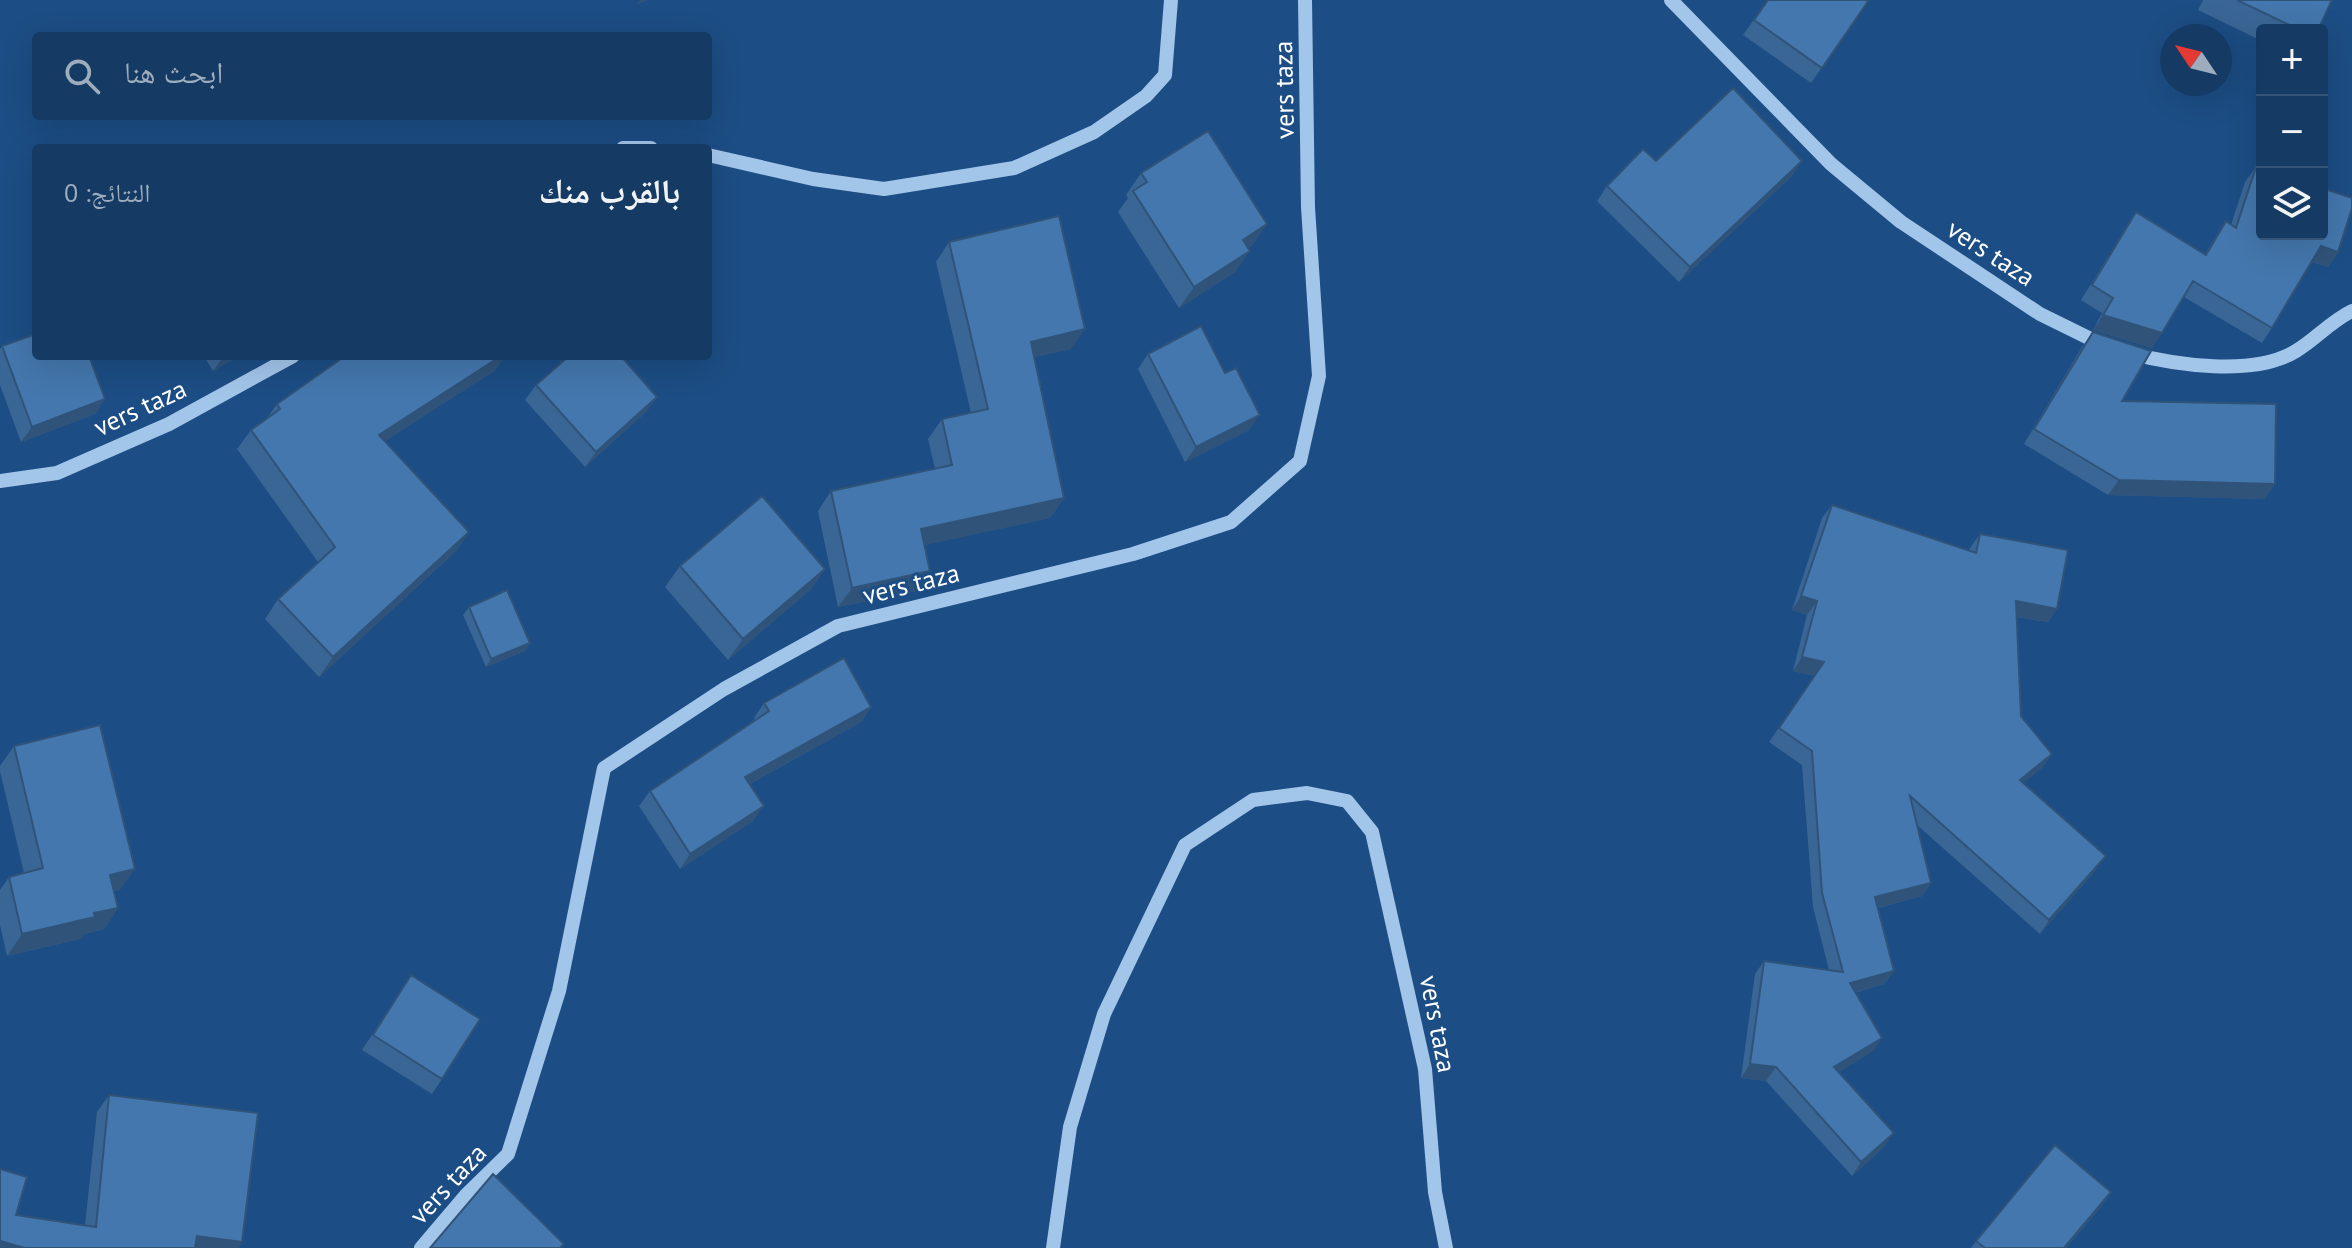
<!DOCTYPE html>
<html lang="ar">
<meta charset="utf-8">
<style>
body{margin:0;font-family:"PT Sans","Noto Naskh Arabic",sans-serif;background:#1e4169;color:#f1f3f6;direction:rtl}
.controls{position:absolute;right:24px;top:24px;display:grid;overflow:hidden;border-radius:8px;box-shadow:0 8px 32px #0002}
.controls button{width:72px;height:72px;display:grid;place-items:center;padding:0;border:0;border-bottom:2px solid #345478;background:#153a63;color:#f1f3f6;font:40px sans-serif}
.compass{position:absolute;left:2160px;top:24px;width:72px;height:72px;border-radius:50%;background:#153a63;box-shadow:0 8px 32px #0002;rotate:305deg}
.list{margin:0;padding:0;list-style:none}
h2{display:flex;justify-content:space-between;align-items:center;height:104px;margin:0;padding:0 32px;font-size:34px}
h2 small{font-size:26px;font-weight:400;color:#9dadbe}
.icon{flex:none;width:44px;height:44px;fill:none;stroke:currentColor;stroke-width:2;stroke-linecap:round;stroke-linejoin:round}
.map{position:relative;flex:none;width:2352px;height:1248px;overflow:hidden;direction:ltr}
.search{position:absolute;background:#153a63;box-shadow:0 8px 32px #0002;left:32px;top:32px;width:680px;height:88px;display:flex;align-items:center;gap:20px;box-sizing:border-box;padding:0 28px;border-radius:8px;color:#9dadbe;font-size:30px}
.panel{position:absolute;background:#153a63;box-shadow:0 8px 32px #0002;left:32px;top:144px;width:680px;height:216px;border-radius:8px;direction:rtl}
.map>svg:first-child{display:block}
</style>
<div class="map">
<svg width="2352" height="1248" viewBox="0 0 2352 1248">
<rect width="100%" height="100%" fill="#1c4d84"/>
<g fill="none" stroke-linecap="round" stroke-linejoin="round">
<path stroke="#a2c5ea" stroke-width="14" d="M 1671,0 L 1831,164 L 1901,222 L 2040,314 L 2105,346
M 623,148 L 651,148
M 708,155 L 813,179 L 884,189 L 1014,168 L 1094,132 L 1146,96 L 1165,75 L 1171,0
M 2129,353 C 2175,365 2254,377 2296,351 C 2316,339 2331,321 2352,311
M 0,481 L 57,473 L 169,424 L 293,356
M 421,1248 L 466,1195 L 508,1154 L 559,991 L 604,768 L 724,689 L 838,626 L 1133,554 L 1231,522 L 1300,461 L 1319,376 L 1308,207 L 1305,0
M 1053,1248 L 1070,1127 L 1104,1014 L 1185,845 L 1253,800 L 1307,793 L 1347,801 L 1372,832 L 1425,1069 L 1435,1192 L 1446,1248"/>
</g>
<path fill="#3a6695" d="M 1768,0 L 1869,0 L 1811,83 L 1743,35 Z
M 2203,0 L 2332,0 L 2318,30 L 2262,30 L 2262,41 L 2198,10 Z
M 1656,161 L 1792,176 L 1679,282 L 1597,201 L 1607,186 Z
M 2256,167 L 2338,252 L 2328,267 L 2312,262 L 2272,328 L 2262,343 L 2184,297 L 2152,348 L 2093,330 L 2102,313 L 2081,300 L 2136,212 L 2205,254 L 2226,221 L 2231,225 L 2245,182 Z
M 1141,173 L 1267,224 L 1252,245 L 1248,248 L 1235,272 L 1179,308 L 1118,212 L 1128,198 L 1126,195 Z
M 949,242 L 1071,349 L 1034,357 L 1064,498 L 1050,518 L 924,545 L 916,591 L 838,607 L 818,511 L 831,491 L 935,469 L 928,439 L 942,419 L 971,413 L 936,262 Z
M 2093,332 L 2122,401 L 2275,484 L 2264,499 L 2108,495 L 2024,444 L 2082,347 Z
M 2,346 L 105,399 L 95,414 L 21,442 L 0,385 L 0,349 Z
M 1148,354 L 1249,430 L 1185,462 L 1138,369 Z
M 204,356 L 239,356 L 213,371 Z
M 345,356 L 505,356 L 494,371 L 385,441 L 469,532 L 455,552 L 319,677 L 265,619 L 278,599 L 318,562 L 237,449 L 251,430 L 267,418 L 277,404 Z
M 536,385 L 657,397 L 646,412 L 585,467 L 525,400 Z
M 1832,505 L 1969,551 L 1970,548 L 1980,534 L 2057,609 L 2048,622 L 2017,617 L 2021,716 L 2052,754 L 2042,768 L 2023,783 L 2096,870 L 2040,934 L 1917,825 L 1931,883 L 1922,896 L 1878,908 L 1894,971 L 1884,984 L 1855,993 L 1882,1038 L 1873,1051 L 1839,1072 L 1884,1147 L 1852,1176 L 1766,1081 L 1741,1078 L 1755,974 L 1764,961 L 1829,970 L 1813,907 L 1802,765 L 1769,742 L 1815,676 L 1793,671 L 1807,615 L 1792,610 L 1822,518 Z
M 680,566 L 825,569 L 810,590 L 728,660 L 665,587 Z
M 469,607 L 530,643 L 525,651 L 486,667 L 463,615 Z
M 764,703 L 871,707 L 861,722 L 750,784 L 753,821 L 680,869 L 639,806 L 650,791 L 755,721 L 754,718 Z
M 14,746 L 120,890 L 114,891 L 118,908 L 104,929 L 84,934 L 80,939 L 7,956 L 0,925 L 0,890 L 9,877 L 24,873 L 0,771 L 0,766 Z
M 411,975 L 442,1079 L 432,1094 L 362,1050 Z
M 109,1095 L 242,1242 L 238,1248 L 0,1248 L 16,1215 L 85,1225 L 97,1112 Z
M 2111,1192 L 2101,1207 L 2066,1248 L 1971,1248 L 1976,1241 Z"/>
<path fill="#305379" d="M 640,0 L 648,0 L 637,5 Z
M 1802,161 L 1792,176 L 1679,282 L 1690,267 Z
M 1267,224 L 1252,245 L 1228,261 L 1243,240 Z
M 2321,246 L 2338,252 L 2328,267 L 2311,261 Z
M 1250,251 L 1235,272 L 1179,308 L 1194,287 Z
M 2103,315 L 2162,333 L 2152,348 L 2093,330 Z
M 1085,329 L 1071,349 L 1017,361 L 1031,342 Z
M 224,356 L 239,356 L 213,371 Z
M 501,356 L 505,356 L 494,371 L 365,454 L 379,435 Z
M 657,397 L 646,412 L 585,467 L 596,452 Z
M 105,399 L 95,414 L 21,442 L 32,427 Z
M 1260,415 L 1249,430 L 1185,462 L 1196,447 Z
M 2119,480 L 2275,484 L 2264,499 L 2108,495 Z
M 1064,498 L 1050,518 L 907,549 L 921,529 Z
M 469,532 L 455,552 L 319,677 L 333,657 Z
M 825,569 L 810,590 L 728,660 L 743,639 Z
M 930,571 L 916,591 L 838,607 L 852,588 Z
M 1801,596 L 1817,601 L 1807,615 L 1792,610 Z
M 2016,601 L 2057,609 L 2048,622 L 2007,615 Z
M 530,643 L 525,651 L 486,667 L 491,659 Z
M 1802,657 L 1824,662 L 1815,676 L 1793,671 Z
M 871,707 L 861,722 L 735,792 L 745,777 Z
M 2052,754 L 2042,768 L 2010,794 L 2020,780 Z
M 764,806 L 753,821 L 680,869 L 690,854 Z
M 2106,856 L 2096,870 L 2040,934 L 2049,920 Z
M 135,869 L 120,890 L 96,896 L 110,875 Z
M 1931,883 L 1922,896 L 1865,911 L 1875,897 Z
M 118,908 L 104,929 L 84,934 L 80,939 L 7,956 L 22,934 L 94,913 Z
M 1894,971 L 1884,984 L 1840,997 L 1850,983 Z
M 1882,1038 L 1873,1051 L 1825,1081 L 1834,1067 Z
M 1750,1064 L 1776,1067 L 1766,1081 L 1741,1078 Z
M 1894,1133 L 1884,1147 L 1852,1176 L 1861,1162 Z
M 2111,1192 L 2101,1207 L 2066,1248 L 2064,1248 Z
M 197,1236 L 242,1242 L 238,1248 L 188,1248 Z
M 0,1241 L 25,1248 L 0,1248 Z"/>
<path fill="#4477ad" stroke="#305379" stroke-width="2" d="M 1768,0 L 1869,0 L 1822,68 L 1754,20 Z
M 2237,0 L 2332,0 L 2318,30 L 2300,30 Z
M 1733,88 L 1802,161 L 1690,267 L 1607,186 L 1643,149 L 1656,161 Z
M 1208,131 L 1267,224 L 1243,240 L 1250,251 L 1194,287 L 1133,191 L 1147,182 L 1141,173 Z
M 2256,167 L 2262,169 L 2262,234 L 2322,234 L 2322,188 L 2352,198 L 2352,208 L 2338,252 L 2321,246 L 2272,328 L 2193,281 L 2162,333 L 2103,315 L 2113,298 L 2092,285 L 2136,212 L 2206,255 L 2226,221 L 2236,228 Z
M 1059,216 L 1085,329 L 1031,342 L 1064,498 L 921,529 L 930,571 L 852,588 L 831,491 L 952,465 L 942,419 L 988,409 L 949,242 Z
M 1201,326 L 1225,373 L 1236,368 L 1260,415 L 1196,447 L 1148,354 Z
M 2093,332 L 2151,351 L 2122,401 L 2276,404 L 2275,484 L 2119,480 L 2034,429 Z
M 36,334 L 36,356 L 89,356 L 105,399 L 32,427 L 2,346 Z
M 345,356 L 501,356 L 379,435 L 469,532 L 333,657 L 278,599 L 335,547 L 251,430 L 280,409 L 277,404 Z
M 569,356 L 621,356 L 657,397 L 596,452 L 536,385 Z
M 762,496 L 825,569 L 743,639 L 680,566 Z
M 1832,505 L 1976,553 L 1980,534 L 2068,550 L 2057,609 L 2016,601 L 2021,716 L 2052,754 L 2020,780 L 2106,856 L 2049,920 L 1910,796 L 1931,883 L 1875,897 L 1894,971 L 1850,983 L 1882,1038 L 1834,1067 L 1894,1133 L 1861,1162 L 1776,1067 L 1750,1064 L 1764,961 L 1843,972 L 1822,893 L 1812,751 L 1779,728 L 1824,662 L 1802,657 L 1817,601 L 1801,596 Z
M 507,590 L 530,643 L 491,659 L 469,607 Z
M 844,658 L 871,707 L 745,777 L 764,806 L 690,854 L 650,791 L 769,711 L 764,703 Z
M 100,725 L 135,869 L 110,875 L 118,908 L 94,913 L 95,917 L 22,934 L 9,877 L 43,868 L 14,746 Z
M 411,975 L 480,1019 L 442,1079 L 373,1035 Z
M 109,1095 L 258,1113 L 242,1242 L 197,1236 L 195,1248 L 25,1248 L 0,1241 L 0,1169 L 27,1177 L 16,1215 L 96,1227 Z
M 2055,1145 L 2111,1192 L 2064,1248 L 1985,1248 L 1976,1241 Z
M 493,1174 L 564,1244 L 560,1248 L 430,1248 Z"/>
<g text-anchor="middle" stroke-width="6" stroke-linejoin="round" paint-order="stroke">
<g font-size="26" fill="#fff" stroke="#1c4d84">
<text transform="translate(1284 90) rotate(-91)" y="9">vers taza</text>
<text transform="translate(1991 253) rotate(33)" y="9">vers taza</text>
<text transform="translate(140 408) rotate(-25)" y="9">vers taza</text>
<text transform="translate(911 584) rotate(-14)" y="9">vers taza</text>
<text transform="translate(1438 1024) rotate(79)" y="9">vers taza</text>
<text transform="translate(448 1184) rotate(-47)" y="9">vers taza</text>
</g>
</g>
</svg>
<div class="controls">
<button>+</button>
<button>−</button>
<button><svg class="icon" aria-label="layers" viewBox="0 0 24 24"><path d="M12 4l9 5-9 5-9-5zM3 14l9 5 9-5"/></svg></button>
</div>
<svg class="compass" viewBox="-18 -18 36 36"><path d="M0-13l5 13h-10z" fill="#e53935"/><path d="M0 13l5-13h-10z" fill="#9dadbe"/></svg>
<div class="search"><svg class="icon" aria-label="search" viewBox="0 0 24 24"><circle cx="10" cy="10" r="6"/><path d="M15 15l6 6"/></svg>ابحث هنا</div>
<section class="panel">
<h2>بالقرب منك<small>النتائج: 0</small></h2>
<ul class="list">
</ul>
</section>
</div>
